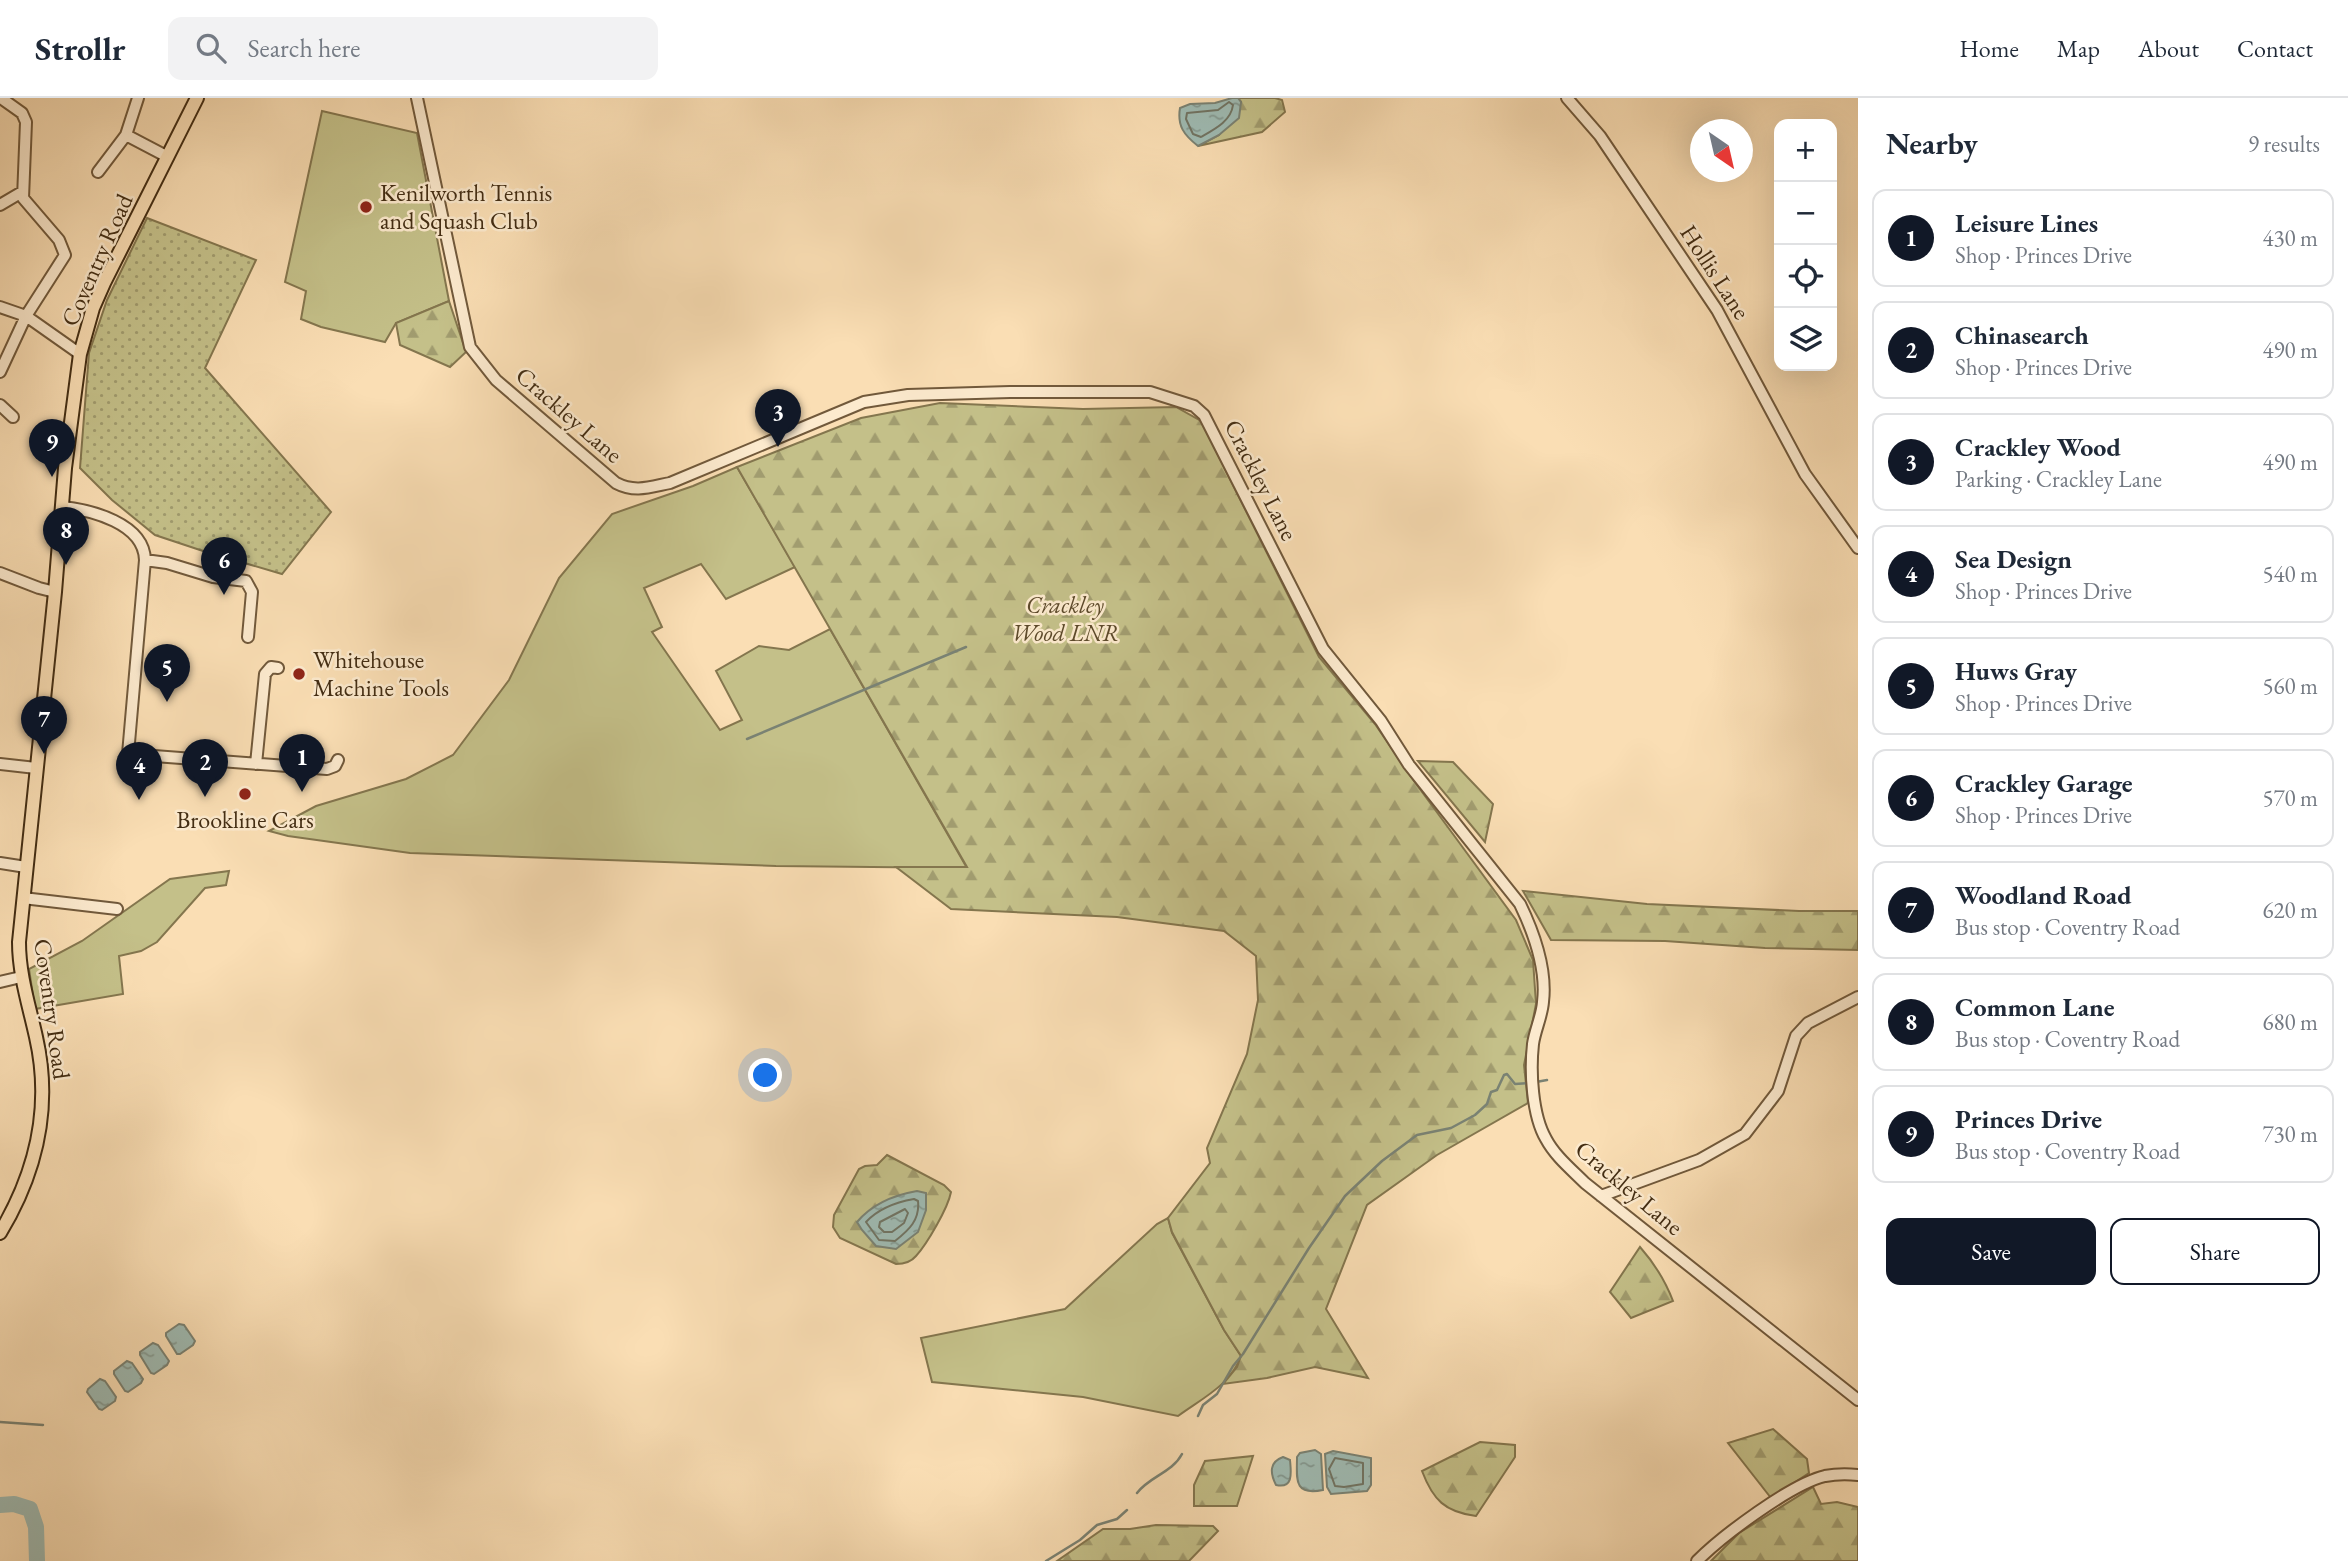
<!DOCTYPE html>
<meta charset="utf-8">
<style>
body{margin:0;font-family:"EB Garamond",serif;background:#f2f2f3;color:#1f2937}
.controls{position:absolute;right:21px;top:21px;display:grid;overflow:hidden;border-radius:14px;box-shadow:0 7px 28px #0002}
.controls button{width:63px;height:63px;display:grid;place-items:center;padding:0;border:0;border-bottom:2px solid #e0e1e3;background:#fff;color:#1f2937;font:35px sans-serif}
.compass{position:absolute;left:1690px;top:21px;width:63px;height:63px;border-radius:50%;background:#fff;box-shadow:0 7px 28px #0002;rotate:146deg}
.you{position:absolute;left:766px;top:978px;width:24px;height:24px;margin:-18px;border:5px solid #fff;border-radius:50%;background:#1a73e8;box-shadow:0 0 0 10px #1a73e833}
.badge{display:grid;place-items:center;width:46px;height:46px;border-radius:50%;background:#111827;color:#fff;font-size:23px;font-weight:700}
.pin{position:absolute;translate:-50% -58px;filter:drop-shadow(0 2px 4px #0008)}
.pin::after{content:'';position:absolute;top:37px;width:24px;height:21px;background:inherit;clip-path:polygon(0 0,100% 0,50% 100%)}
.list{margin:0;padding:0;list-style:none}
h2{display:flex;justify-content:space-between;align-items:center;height:91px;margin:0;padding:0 28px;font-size:30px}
h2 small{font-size:23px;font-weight:400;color:#747a83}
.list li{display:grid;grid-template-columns:46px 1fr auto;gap:21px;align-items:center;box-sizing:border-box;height:98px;margin:0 14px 14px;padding:0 14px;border:2px solid #e0e1e3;border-radius:14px}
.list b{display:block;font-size:26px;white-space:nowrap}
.list p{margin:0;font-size:23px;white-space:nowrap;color:#747a83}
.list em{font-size:23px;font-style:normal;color:#747a83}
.actions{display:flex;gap:14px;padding:21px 28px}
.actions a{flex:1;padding:16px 0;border:2px solid #111827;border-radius:14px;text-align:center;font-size:24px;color:#111827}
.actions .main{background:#111827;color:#fff}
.icon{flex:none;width:38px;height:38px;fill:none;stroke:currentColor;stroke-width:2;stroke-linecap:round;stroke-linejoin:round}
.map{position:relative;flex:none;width:1858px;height:1463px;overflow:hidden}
header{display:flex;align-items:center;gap:42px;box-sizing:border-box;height:98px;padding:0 35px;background:#fff;border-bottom:2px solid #e0e1e3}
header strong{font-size:33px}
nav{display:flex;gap:38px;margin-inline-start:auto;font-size:24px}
.search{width:490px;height:63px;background:#f2f2f3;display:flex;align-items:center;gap:18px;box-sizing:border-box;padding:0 24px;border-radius:14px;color:#747a83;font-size:26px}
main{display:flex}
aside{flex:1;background:#fff}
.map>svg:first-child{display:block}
</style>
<header>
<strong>Strollr</strong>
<div class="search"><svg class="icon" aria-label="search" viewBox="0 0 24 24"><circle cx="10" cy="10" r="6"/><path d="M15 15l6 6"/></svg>Search here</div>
<nav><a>Home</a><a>Map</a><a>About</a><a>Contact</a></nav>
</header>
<main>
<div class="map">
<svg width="1858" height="1463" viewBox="0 0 1858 1463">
<defs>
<pattern id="forest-firs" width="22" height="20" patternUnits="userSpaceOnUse" patternTransform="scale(1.75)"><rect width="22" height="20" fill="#c4c089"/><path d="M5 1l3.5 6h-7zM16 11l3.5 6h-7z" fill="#a19c6f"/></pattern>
<pattern id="park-dots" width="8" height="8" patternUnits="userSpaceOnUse" patternTransform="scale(1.75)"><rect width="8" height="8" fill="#c4c089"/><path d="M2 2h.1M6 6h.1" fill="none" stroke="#a19c6f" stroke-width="1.8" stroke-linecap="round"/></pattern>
<pattern id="water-ripples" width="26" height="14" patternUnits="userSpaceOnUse" patternTransform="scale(1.75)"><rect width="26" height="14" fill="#9fbbb3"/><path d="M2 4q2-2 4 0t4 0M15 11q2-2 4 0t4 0" fill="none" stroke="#839890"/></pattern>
</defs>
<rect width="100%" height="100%" fill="#fadeb4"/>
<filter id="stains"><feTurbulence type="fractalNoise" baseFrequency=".00286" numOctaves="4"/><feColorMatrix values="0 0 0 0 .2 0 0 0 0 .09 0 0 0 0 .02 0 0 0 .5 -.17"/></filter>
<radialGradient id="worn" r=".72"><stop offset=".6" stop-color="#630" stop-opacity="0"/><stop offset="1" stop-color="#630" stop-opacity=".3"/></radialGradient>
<path fill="#c4c089" stroke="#84764e" stroke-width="2" d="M 322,13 L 417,35 L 449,203 L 396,225 L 385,244 L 321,229 L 301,221 L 306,193 L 285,184 Z
M 737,369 L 795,469 L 726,501 L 701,466 L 644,490 L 662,529 L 652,534 L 720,632 L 742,622 L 716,573 L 759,548 L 789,552 L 830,531 L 967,770 L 776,768 L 410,755 L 288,738 L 269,733 L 316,708 L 406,681 L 453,657 L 509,582 L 559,480 L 612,416 L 693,388 Z
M 229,773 L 226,787 L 205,790 L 157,844 L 141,853 L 119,858 L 123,896 L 35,911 L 29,871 L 82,843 L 170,781 Z
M 1168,1120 L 1172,1135 L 1224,1232 L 1241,1258 C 1231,1287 1201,1301 1178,1318 L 1083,1299 L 932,1284 L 921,1240 L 1065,1211 L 1157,1126 Z"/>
<path fill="url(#forest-firs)" stroke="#84764e" stroke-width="2" d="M 1238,0 L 1275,0 L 1282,2 L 1285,14 L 1262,34 L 1198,48 L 1219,37 L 1241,4 Z
M 449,203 L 466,254 L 450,269 L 400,247 L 396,225 Z
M 940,305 L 1083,311 L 1176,309 L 1201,323 L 1319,559 L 1375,626 L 1414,683 L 1516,822 L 1533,862 L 1536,906 L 1524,967 L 1528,1005 L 1437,1057 L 1367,1107 L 1326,1211 L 1368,1280 L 1315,1269 L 1267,1280 L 1223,1286 L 1237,1269 L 1241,1258 L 1224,1232 L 1172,1134 L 1168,1120 L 1210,1065 L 1207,1050 L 1247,956 L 1258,902 L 1256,858 L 1224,833 L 1117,819 L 951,811 L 896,769 L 967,769 L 737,369 L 861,320 Z
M 1418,663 L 1453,664 L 1493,706 L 1485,744 Z
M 1523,793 L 1647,806 L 1799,813 L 1858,813 L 1858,852 L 1765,850 L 1665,843 L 1551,842 Z
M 887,1057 L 944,1087 L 951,1094 C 948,1110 927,1146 916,1158 C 911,1164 904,1166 896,1166 L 840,1140 L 833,1129 L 834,1117 L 859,1071 L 865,1068 L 877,1067 Z
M 1640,1149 C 1655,1166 1665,1182 1673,1203 L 1631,1220 L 1610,1194 Z
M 1773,1331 L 1807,1361 L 1809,1375 L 1771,1400 L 1728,1345 Z
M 1480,1344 L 1515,1347 L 1515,1359 L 1476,1418 C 1445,1414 1433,1402 1422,1373 Z
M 1253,1358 L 1237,1408 L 1194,1408 L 1194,1387 L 1205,1363 Z
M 1813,1389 L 1821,1406 L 1837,1404 L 1858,1409 L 1858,1463 L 1711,1463 L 1739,1435 Z
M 1156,1427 L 1213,1428 L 1218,1433 L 1189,1463 L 1057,1463 L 1103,1431 L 1130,1431 Z"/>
<path fill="url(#park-dots)" stroke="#84764e" stroke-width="2" d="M 147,120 L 256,162 L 205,270 L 331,414 L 282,476 L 200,452 L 155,437 L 112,402 L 80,370 L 89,255 L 107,202 Z"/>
<path fill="url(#water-ripples)" stroke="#7a8273" stroke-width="2" d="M 1232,0 L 1238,0 L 1241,4 L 1239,20 L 1219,37 L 1198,48 C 1184,37 1177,28 1180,10 L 1190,6 L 1215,5 Z
M 917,1093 L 926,1095 L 926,1112 L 918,1134 L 896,1151 L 876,1148 L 862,1132 L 857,1124 C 873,1105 894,1097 917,1093 Z
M 179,1226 L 184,1227 L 195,1243 L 193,1247 L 180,1256 L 177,1256 L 166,1238 L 166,1235 Z
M 153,1245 L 158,1247 L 169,1263 L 167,1267 L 154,1276 L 151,1275 L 140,1257 L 140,1254 Z
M 127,1263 L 132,1265 L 143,1281 L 141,1285 L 128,1294 L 125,1293 L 114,1276 L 114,1273 Z
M 100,1281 L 105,1283 L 116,1299 L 115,1303 L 102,1312 L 99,1311 L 87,1294 L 88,1291 Z
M 1315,1352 L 1321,1356 L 1323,1392 C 1293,1398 1297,1381 1297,1359 L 1300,1355 Z
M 1333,1353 L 1371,1360 L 1371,1387 L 1367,1393 L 1331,1396 L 1327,1389 L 1325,1356 Z
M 1283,1359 L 1290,1362 C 1291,1374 1294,1391 1276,1387 C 1270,1375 1269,1364 1283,1359 Z"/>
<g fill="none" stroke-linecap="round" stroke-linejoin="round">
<path stroke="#717463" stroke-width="2" d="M 1229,4 L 1233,7 C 1231,23 1215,31 1201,39 L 1193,36 L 1186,21 L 1187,15 L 1218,12 Z
M 914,1101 L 918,1103 C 920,1122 909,1132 895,1143 L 879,1142 L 866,1124 C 878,1111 897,1104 914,1101 Z
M 905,1111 L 908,1115 L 904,1125 L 892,1134 L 884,1134 L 879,1129 L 880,1124 Z
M 1335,1360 L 1363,1365 L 1363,1386 L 1344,1389 L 1335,1388 L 1329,1371 Z"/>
<path stroke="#7a8273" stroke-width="2.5" d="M 747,641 L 966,549
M 1536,984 L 1547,982
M 1198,1318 L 1203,1307 L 1217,1296 L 1233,1268 L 1243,1256 L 1309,1150 L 1345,1098 L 1382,1063 L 1417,1037 L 1451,1030 L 1475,1017 L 1487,1006 L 1491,994 L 1497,992 L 1504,977 L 1507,976 L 1515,986 L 1530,985
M 0,1324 L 43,1327
M 1137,1395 C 1150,1378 1172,1375 1182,1356
M 1046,1463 L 1080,1442 L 1097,1427 L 1117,1421 L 1127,1412"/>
<path stroke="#9fbbb3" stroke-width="16" d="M 0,1407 L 14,1406 L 30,1411 L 36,1429 L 37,1463"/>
<g stroke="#71593b" stroke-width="14">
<path id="minor" d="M 1,0 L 22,15 L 26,24 L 23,100 L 59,142 L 65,157 L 26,218 L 80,256
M 417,0 L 470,249 L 496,282 L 616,385 C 635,395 650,389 670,385 L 864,304 L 908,297 L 1010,294 L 1150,294 L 1194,308 L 1204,317 L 1323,551 L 1381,623 L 1409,667 L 1520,806 C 1534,835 1547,871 1543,904 C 1542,918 1535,932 1533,946 C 1530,973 1532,1017 1546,1041 C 1555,1058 1571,1071 1585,1085 L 1858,1302
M 1567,0 L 1600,38 L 1717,212 L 1805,376 L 1858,450
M 126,37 L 168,59
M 98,74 L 126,37 L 138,0
M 0,107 L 22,94
M 0,209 L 26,218 L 0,274
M 0,307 L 13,319
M 62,409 C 91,412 144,425 145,462 L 128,656 L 327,671 L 335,668 L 338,662
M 145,462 L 167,465 L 213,479 L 246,483 L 252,494 L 248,539
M 0,475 L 39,490 L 55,494
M 0,666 L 36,670
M 256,666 L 265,576 L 271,569 L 278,570
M 0,765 L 26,769
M 23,800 L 117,811
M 0,884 L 21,879
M 1601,1098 L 1699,1062 L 1745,1036 L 1778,993 L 1796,938 L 1808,925 L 1858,899
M 1697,1463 C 1722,1438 1791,1386 1825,1378 C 1836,1376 1847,1376 1858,1377"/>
</g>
<g stroke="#432d13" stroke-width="16">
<path id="major" d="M 0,1135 C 36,1075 52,1009 36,939 C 29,907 19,877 19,844 L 55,494 L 65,370 L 80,256 L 93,210 L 104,185 L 197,0"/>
</g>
<use href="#minor" stroke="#fceace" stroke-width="10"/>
<use href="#major" stroke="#fadeb4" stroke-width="12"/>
</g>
<g fill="#8f2418" stroke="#fceace" stroke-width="2.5">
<circle cx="366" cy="109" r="7"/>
<circle cx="299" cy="576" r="7"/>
<circle cx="245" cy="696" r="7"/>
</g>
<g text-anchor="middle" stroke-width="5" stroke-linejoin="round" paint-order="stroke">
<g font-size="24" fill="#432d13" stroke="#fceace" text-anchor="start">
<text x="380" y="103">Kenilworth Tennis<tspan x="380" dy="28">and Squash Club</tspan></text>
<text x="313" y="570">Whitehouse<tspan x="313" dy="28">Machine Tools</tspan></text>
<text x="245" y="730" text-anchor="middle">Brookline Cars</text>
</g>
<g font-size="24" fill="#432d13" stroke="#fceace">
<text transform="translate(97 162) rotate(-66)" y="8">Coventry Road</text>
<text transform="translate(1715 174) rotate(57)" y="8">Hollis Lane</text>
<text transform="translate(569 317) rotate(41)" y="8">Crackley Lane</text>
<text transform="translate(1261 382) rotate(63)" y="8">Crackley Lane</text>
<text transform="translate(52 911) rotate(82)" y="8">Coventry Road</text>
<text transform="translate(1629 1090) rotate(40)" y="8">Crackley Lane</text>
</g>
<g font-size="24" font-style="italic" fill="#5d4a2b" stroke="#fceace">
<text x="1065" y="515">Crackley<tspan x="1065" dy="28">Wood LNR</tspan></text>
</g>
</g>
<rect width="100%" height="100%" filter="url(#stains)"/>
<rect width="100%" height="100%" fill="url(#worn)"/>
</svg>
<div class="controls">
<button>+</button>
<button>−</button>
<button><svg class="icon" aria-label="locate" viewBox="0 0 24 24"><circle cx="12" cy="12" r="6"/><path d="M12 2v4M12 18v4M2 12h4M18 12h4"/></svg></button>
<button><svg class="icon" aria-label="layers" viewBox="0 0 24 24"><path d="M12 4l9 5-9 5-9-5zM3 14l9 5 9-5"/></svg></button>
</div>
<svg class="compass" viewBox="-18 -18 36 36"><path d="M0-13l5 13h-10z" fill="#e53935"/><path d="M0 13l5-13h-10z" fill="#747a83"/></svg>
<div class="you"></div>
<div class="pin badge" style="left:302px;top:694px">1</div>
<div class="pin badge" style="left:205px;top:699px">2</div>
<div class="pin badge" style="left:778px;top:349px">3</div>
<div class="pin badge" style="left:139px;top:702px">4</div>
<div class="pin badge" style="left:167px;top:604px">5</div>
<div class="pin badge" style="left:224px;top:497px">6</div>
<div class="pin badge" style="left:44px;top:656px">7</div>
<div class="pin badge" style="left:66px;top:467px">8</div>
<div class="pin badge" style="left:52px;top:379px">9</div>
</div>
<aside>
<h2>Nearby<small>9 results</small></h2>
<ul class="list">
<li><span class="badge">1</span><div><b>Leisure Lines</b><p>Shop · Princes Drive</p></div><em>430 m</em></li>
<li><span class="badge">2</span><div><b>Chinasearch</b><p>Shop · Princes Drive</p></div><em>490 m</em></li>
<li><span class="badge">3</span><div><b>Crackley Wood</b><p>Parking · Crackley Lane</p></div><em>490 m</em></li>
<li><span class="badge">4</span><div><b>Sea Design</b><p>Shop · Princes Drive</p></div><em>540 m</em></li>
<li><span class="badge">5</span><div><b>Huws Gray</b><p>Shop · Princes Drive</p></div><em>560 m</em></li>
<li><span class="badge">6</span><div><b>Crackley Garage</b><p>Shop · Princes Drive</p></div><em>570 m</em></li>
<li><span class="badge">7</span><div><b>Woodland Road</b><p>Bus stop · Coventry Road</p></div><em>620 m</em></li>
<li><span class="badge">8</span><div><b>Common Lane</b><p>Bus stop · Coventry Road</p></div><em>680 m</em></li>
<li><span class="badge">9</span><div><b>Princes Drive</b><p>Bus stop · Coventry Road</p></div><em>730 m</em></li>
</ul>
<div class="actions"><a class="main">Save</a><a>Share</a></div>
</aside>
</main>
